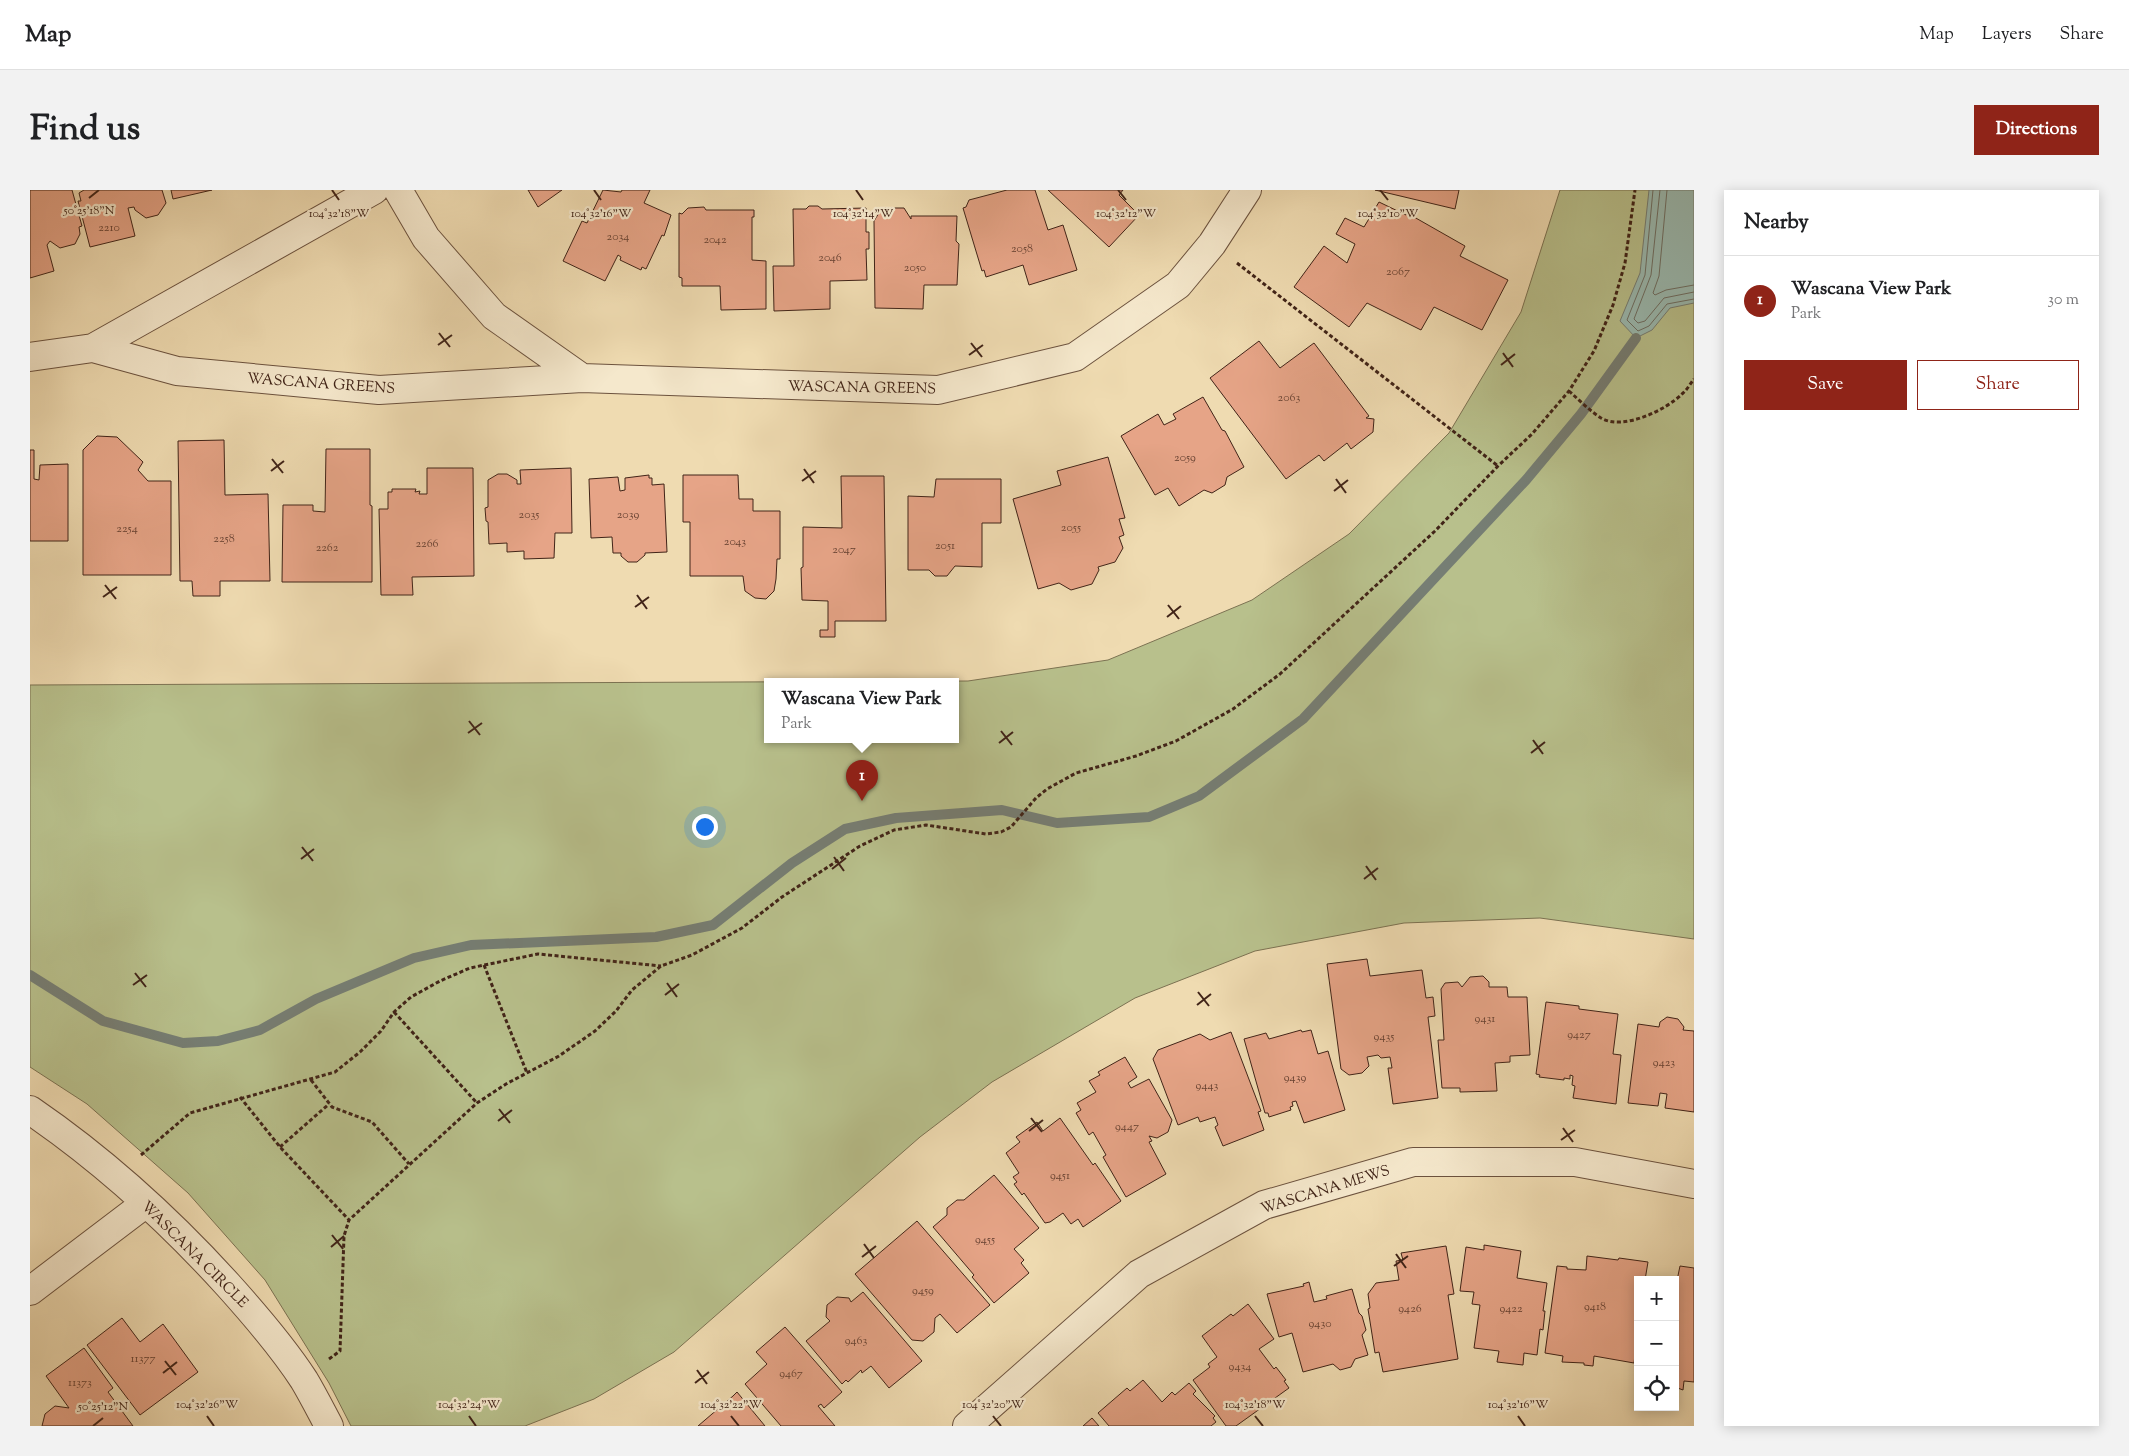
<!DOCTYPE html>
<meta charset="utf-8">
<style>
body{margin:0;font-family:"Sorts Mill Goudy",serif;background:#f2f2f2;color:#202124}
.controls{position:absolute;right:15px;bottom:15px;display:grid;overflow:hidden;border-radius:0px;box-shadow:0 2px 12px #0003}
.controls button{width:45px;height:45px;display:grid;place-items:center;padding:0;border:0;border-bottom:1px solid #e0e0e0;background:#fff;color:#202124;font:25px sans-serif}
.you{position:absolute;left:674px;top:636px;width:18px;height:18px;margin:-12px;border:4px solid #fff;border-radius:50%;background:#1a73e8;box-shadow:0 0 0 8px #1a73e833}
.badge{display:grid;place-items:center;width:32px;height:32px;border-radius:50%;background:#8f2418;color:#fff;font-size:16px;font-weight:700}
.pin{position:absolute;translate:-50% -41px;filter:drop-shadow(0 1px 2px #0008)}
.pin::after{content:'';position:absolute;top:26px;width:18px;height:15px;background:inherit;clip-path:polygon(0 0,100% 0,50% 100%)}
.popup{position:absolute;left:734px;top:488px;width:195px;height:65px;box-sizing:border-box;display:grid;place-content:center;border-radius:0px;background:#fff;filter:drop-shadow(0 1px 4px #0005);font-size:16px;white-space:nowrap;color:#757577}
.popup b{font-size:19px;color:#202124}
.popup::after{content:'';position:absolute;left:50%;top:100%;margin-left:-10px;border:10px solid transparent;border-top-color:#fff}
.list{margin:0;padding:0;list-style:none}
h2{display:flex;justify-content:space-between;align-items:center;height:65px;margin:0;padding:0 20px;font-size:21px}
h2 small{font-size:16px;font-weight:400;color:#757577}
.list li{display:grid;grid-template-columns:32px 1fr auto;gap:15px;align-items:center;box-sizing:border-box;height:90px;padding:0 20px;border-top:1px solid #e0e0e0}
.list b{display:block;font-size:19px;white-space:nowrap}
.list p{margin:0;font-size:16px;white-space:nowrap;color:#757577}
.list em{font-size:16px;font-style:normal;color:#757577}
.actions{display:flex;gap:10px;padding:15px 20px}
.actions a{flex:1;padding:11px 0;border:1px solid #8f2418;border-radius:0px;text-align:center;font-size:18px;color:#8f2418}
.actions .main{background:#8f2418;color:#fff}
.icon{flex:none;width:28px;height:28px;fill:none;stroke:currentColor;stroke-width:2;stroke-linecap:round;stroke-linejoin:round}
.map{position:relative;flex:none;width:1664px;height:1236px;overflow:hidden;border-radius:0px}
header{display:flex;align-items:center;gap:30px;box-sizing:border-box;height:70px;padding:0 25px;background:#fff;border-bottom:1px solid #e0e0e0}
header strong{font-size:24px}
nav{display:flex;gap:28px;margin-inline-start:auto;font-size:18px}
.intro{display:flex;align-items:center;justify-content:space-between;box-sizing:border-box;height:120px;padding:0 30px}
h1{margin:0;font-size:35px}
.button{padding:12px 22px;border-radius:0px;background:#8f2418;color:#fff;font-size:18px;font-weight:700}
main{display:flex;gap:30px;padding:0 30px}
aside{flex:1;background:#fff;border-radius:0px;box-shadow:0 2px 12px #0003}
.map>svg:first-child{display:block}
</style>
<header>
<strong>Map</strong>
<nav><a>Map</a><a>Layers</a><a>Share</a></nav>
</header>
<div class="intro"><h1>Find us</h1><a class="button">Directions</a></div>
<main>
<div class="map">
<svg width="1664" height="1236" viewBox="0 0 1664 1236">
<rect width="100%" height="100%" fill="#efdbb1"/>
<filter id="stains"><feTurbulence type="fractalNoise" baseFrequency=".004" numOctaves="4"/><feColorMatrix values="0 0 0 0 .2 0 0 0 0 .09 0 0 0 0 .02 0 0 0 .5 -.17"/></filter>
<radialGradient id="worn" r=".72"><stop offset=".6" stop-color="#630" stop-opacity="0"/><stop offset="1" stop-color="#630" stop-opacity=".3"/></radialGradient>
<path fill="#b8c08c" stroke="#7c7252" fill-rule="evenodd" d="M 1530,0 L 1664,0 L 1664,749 L 1510,728 L 1374,733 L 1225,761 L 1105,808 L 962,892 L 890,947 L 644,1162 L 564,1209 L 495,1236 L 321,1236 L 299,1193 L 235,1090 L 158,1003 L 57,914 L 0,877 L 0,495 L 938,491 L 1078,470 L 1222,410 L 1319,344 L 1419,243 L 1491,122 ZM 738,492 L 926,492 L 926,550 L 738,550 Z"/>
<path fill="#9abab1" stroke="#767e74" d="M 1619,0 L 1664,0 L 1664,113 L 1640,118 L 1622,140 L 1606,148 L 1590,131 L 1610,83 Z"/>
<g fill="none" stroke-linecap="round" stroke-linejoin="round">
<path stroke="#6e6f64" stroke-width="1" d="M 1623,0 L 1615,85 L 1597,130 L 1608,141 L 1619,136 L 1637,114 L 1664,109
M 1630,0 L 1621,85 L 1604,129 L 1608,133 L 1615,131 L 1634,108 L 1664,102
M 1637,0 L 1629,86 L 1623,103 L 1625,105 L 1636,100 L 1664,95"/>
<path stroke="#767e74" stroke-width="10" d="M 0,785 L 73,831 L 153,853 L 188,851 L 230,840 L 286,809 L 384,768 L 441,755 L 626,747 L 683,735 L 762,673 L 815,639 L 866,628 L 972,620 L 1027,633 L 1119,627 L 1169,606 L 1273,529 L 1496,290 L 1551,224 L 1606,148"/>
</g>
<path fill="#e6a487" stroke="#412418" d="M 0,0 L 42,0 L 52,36 L 49,37 L 50,44 L 45,54 L 30,58 L 20,51 L 17,55 L 24,81 L 0,88 Z
M 54,0 L 132,0 L 136,13 L 128,25 L 116,28 L 105,20 L 104,17 L 98,18 L 105,46 L 60,57 L 48,11 L 51,11 L 49,3 Z
M 141,0 L 182,0 L 143,9 Z
M 498,0 L 532,0 L 508,17 Z
M 573,0 L 591,2 L 592,0 L 620,0 L 614,13 L 641,25 L 634,46 L 632,45 L 616,79 L 612,77 L 611,80 L 590,70 L 591,67 L 588,65 L 575,91 L 533,71 L 552,31 L 557,33 Z
M 977,0 L 1005,0 L 1018,40 L 1033,35 L 1047,80 L 999,95 L 993,75 L 956,87 L 954,80 L 952,81 L 933,18 L 936,17 L 939,10 Z
M 1018,0 L 1093,0 L 1089,5 L 1109,25 L 1079,57 Z
M 1345,0 L 1429,0 L 1425,19 Z
M 1349,12 L 1376,25 L 1377,23 L 1435,56 L 1430,66 L 1478,90 L 1452,140 L 1404,117 L 1391,140 L 1337,113 L 1319,137 L 1264,97 L 1294,56 L 1317,73 L 1325,54 L 1306,44 L 1315,28 L 1334,37 Z
M 779,16 L 788,16 L 792,19 L 836,18 L 836,42 L 839,42 L 839,59 L 836,59 L 837,90 L 800,91 L 800,119 L 744,121 L 743,76 L 764,76 L 763,19 L 776,19 Z
M 674,17 L 676,20 L 724,20 L 724,27 L 722,27 L 722,70 L 736,71 L 736,119 L 691,120 L 690,96 L 652,96 L 652,88 L 649,87 L 649,23 L 652,24 L 658,18 Z
M 852,18 L 874,18 L 881,29 L 881,26 L 927,26 L 926,51 L 929,54 L 927,95 L 894,95 L 893,119 L 845,118 L 844,31 Z
M 1229,151 L 1250,178 L 1284,153 L 1339,226 L 1336,228 L 1344,229 L 1343,242 L 1321,259 L 1317,253 L 1294,271 L 1289,265 L 1256,289 L 1180,188 Z
M 1173,207 L 1192,240 L 1195,241 L 1214,277 L 1197,287 L 1195,295 L 1182,303 L 1174,300 L 1149,316 L 1138,298 L 1125,305 L 1091,246 L 1128,224 L 1134,235 L 1146,229 L 1143,224 Z
M 67,246 L 87,247 L 113,272 L 108,280 L 118,291 L 141,291 L 141,385 L 53,385 L 53,260 Z
M 194,250 L 195,305 L 238,304 L 240,391 L 190,391 L 190,406 L 163,406 L 162,391 L 150,391 L 148,251 Z
M 296,259 L 340,259 L 340,315 L 342,316 L 342,392 L 252,392 L 253,315 L 283,315 L 283,321 L 295,322 Z
M 0,260 L 4,260 L 4,289 L 9,290 L 10,275 L 38,274 L 38,351 L 0,351 Z
M 1078,267 L 1095,328 L 1089,329 L 1094,345 L 1089,347 L 1093,358 L 1085,372 L 1068,377 L 1069,380 L 1062,394 L 1041,400 L 1029,393 L 1008,399 L 983,309 L 1031,295 L 1027,281 Z
M 397,278 L 443,278 L 444,386 L 382,387 L 383,405 L 351,405 L 349,319 L 358,319 L 358,302 L 362,302 L 362,299 L 386,299 L 385,302 L 390,301 L 389,304 L 397,304 Z
M 541,278 L 542,343 L 525,343 L 524,368 L 494,369 L 494,361 L 477,362 L 477,353 L 459,354 L 458,332 L 456,331 L 455,318 L 458,317 L 458,290 L 468,284 L 477,284 L 487,290 L 487,294 L 491,294 L 490,280 Z
M 619,285 L 619,288 L 622,288 L 622,295 L 634,294 L 637,362 L 615,363 L 615,365 L 607,372 L 598,372 L 591,366 L 591,363 L 583,363 L 582,347 L 561,348 L 559,289 L 588,287 L 590,301 L 595,300 L 595,288 Z
M 653,285 L 708,285 L 709,309 L 723,309 L 723,321 L 750,321 L 750,369 L 747,369 L 746,389 L 744,401 L 736,409 L 725,408 L 715,401 L 713,386 L 660,386 L 660,332 L 653,332 Z
M 811,286 L 854,286 L 856,431 L 805,431 L 805,447 L 790,447 L 790,440 L 798,440 L 798,411 L 772,410 L 771,378 L 773,377 L 773,337 L 812,338 Z
M 906,289 L 971,289 L 971,333 L 952,333 L 952,377 L 925,376 L 917,386 L 905,386 L 899,380 L 878,380 L 878,306 L 904,307 Z
M 1337,769 L 1340,786 L 1392,780 L 1396,808 L 1403,807 L 1405,826 L 1398,827 L 1408,908 L 1363,914 L 1358,878 L 1362,878 L 1360,867 L 1351,868 L 1348,865 L 1337,867 L 1339,876 L 1332,883 L 1319,885 L 1311,879 L 1297,774 Z
M 1453,786 L 1459,792 L 1459,797 L 1477,797 L 1478,807 L 1497,807 L 1500,865 L 1480,866 L 1480,872 L 1465,873 L 1467,901 L 1430,902 L 1430,898 L 1412,898 L 1408,850 L 1414,850 L 1411,799 L 1415,793 L 1428,792 L 1432,797 L 1440,787 Z
M 1516,812 L 1549,816 L 1549,819 L 1588,824 L 1583,864 L 1591,865 L 1586,914 L 1543,908 L 1545,896 L 1542,895 L 1543,886 L 1540,885 L 1540,889 L 1534,888 L 1534,890 L 1509,887 L 1510,885 L 1506,884 Z
M 1637,827 L 1648,829 L 1654,837 L 1653,840 L 1664,841 L 1664,922 L 1635,918 L 1637,904 L 1630,903 L 1628,916 L 1598,913 L 1608,834 L 1629,837 L 1630,832 Z
M 1271,840 L 1272,842 L 1281,840 L 1288,864 L 1298,861 L 1315,920 L 1274,933 L 1266,911 L 1262,912 L 1263,916 L 1260,917 L 1261,920 L 1239,927 L 1238,923 L 1235,923 L 1214,849 L 1236,843 L 1239,849 Z
M 1201,842 L 1231,921 L 1228,922 L 1234,940 L 1193,956 L 1185,937 L 1188,935 L 1185,927 L 1170,932 L 1168,927 L 1148,935 L 1123,869 L 1128,860 L 1170,844 L 1180,850 Z
M 1095,867 L 1107,887 L 1098,893 L 1101,898 L 1119,889 L 1142,930 L 1138,942 L 1127,948 L 1119,946 L 1122,951 L 1119,952 L 1136,984 L 1096,1007 L 1073,967 L 1076,965 L 1063,942 L 1059,945 L 1046,923 L 1051,920 L 1047,913 L 1066,902 L 1059,891 L 1070,885 L 1068,882 Z
M 1030,928 L 1063,975 L 1065,973 L 1091,1011 L 1053,1037 L 1048,1029 L 1041,1034 L 1033,1023 L 1020,1032 L 1015,1033 L 994,1003 L 992,1005 L 984,994 L 987,992 L 983,987 L 989,983 L 976,963 L 990,952 L 986,947 L 1007,932 L 1013,941 Z
M 964,985 L 1009,1038 L 984,1059 L 994,1070 L 991,1073 L 999,1083 L 964,1113 L 942,1087 L 944,1085 L 903,1037 L 917,1025 L 917,1018 L 927,1010 L 934,1010 Z
M 887,1031 L 960,1115 L 927,1143 L 910,1124 L 905,1128 L 904,1142 L 893,1151 L 882,1150 L 825,1084 Z
M 1454,1055 L 1491,1061 L 1487,1088 L 1517,1093 L 1513,1121 L 1515,1121 L 1513,1140 L 1510,1139 L 1507,1165 L 1494,1163 L 1493,1175 L 1467,1172 L 1469,1161 L 1444,1158 L 1450,1115 L 1442,1114 L 1444,1102 L 1430,1101 L 1436,1057 L 1454,1060 Z
M 1416,1056 L 1424,1104 L 1418,1105 L 1428,1169 L 1353,1182 L 1349,1162 L 1345,1163 L 1338,1119 L 1340,1118 L 1338,1104 L 1346,1093 L 1369,1090 L 1366,1071 L 1373,1070 L 1371,1063 Z
M 1557,1066 L 1588,1070 L 1589,1068 L 1618,1072 L 1615,1090 L 1608,1090 L 1608,1143 L 1604,1173 L 1564,1166 L 1563,1176 L 1554,1175 L 1554,1173 L 1532,1172 L 1533,1166 L 1515,1163 L 1527,1076 L 1537,1077 L 1537,1079 L 1556,1080 Z
M 1650,1076 L 1664,1078 L 1664,1192 L 1654,1191 L 1653,1200 L 1645,1197 L 1645,1100 Z
M 1279,1092 L 1284,1112 L 1297,1109 L 1296,1106 L 1322,1099 L 1329,1123 L 1332,1126 L 1336,1140 L 1332,1145 L 1338,1165 L 1325,1169 L 1321,1177 L 1310,1180 L 1303,1174 L 1273,1182 L 1262,1143 L 1249,1147 L 1237,1104 L 1274,1096 L 1273,1094 Z
M 833,1102 L 892,1171 L 859,1198 L 841,1176 L 832,1183 L 831,1180 L 818,1192 L 816,1190 L 812,1194 L 776,1151 L 800,1131 L 796,1127 L 797,1115 L 807,1107 L 819,1108 L 821,1112 Z
M 1218,1114 L 1244,1149 L 1229,1159 L 1244,1179 L 1246,1177 L 1256,1190 L 1254,1191 L 1259,1198 L 1206,1236 L 1196,1236 L 1163,1190 L 1180,1177 L 1178,1174 L 1187,1167 L 1172,1146 L 1201,1124 L 1203,1126 Z
M 92,1128 L 110,1152 L 133,1134 L 168,1182 L 110,1225 L 57,1155 Z
M 755,1137 L 812,1202 L 794,1218 L 791,1214 L 788,1216 L 805,1236 L 751,1236 L 715,1194 L 737,1174 L 726,1162 Z
M 54,1158 L 83,1198 L 78,1202 L 103,1236 L 12,1236 L 15,1224 L 25,1216 L 39,1218 L 16,1186 Z
M 1113,1190 L 1132,1212 L 1142,1202 L 1145,1205 L 1159,1193 L 1166,1201 L 1163,1204 L 1185,1226 L 1183,1228 L 1186,1232 L 1181,1236 L 1079,1236 L 1068,1223 L 1097,1198 L 1100,1201 Z
M 707,1202 L 735,1236 L 668,1236 L 703,1206 Z
M 1062,1228 L 1069,1236 L 1053,1236 Z"/>
<g fill="none" stroke-linecap="round" stroke-linejoin="round">
<g stroke="#6c523e" stroke-width="30">
<path id="minor" d="M 368,0 L 396,48 L 464,126 L 552,188
M 63,158 L 147,181 L 349,200 L 552,188 L 908,200 L 1045,167 L 1148,95 L 1182,54 L 1217,0
M 0,167 L 63,158 L 344,0
M 0,920 C 73,970 139,1030 198,1095 C 225,1125 252,1156 274,1190 C 283,1205 291,1221 299,1236
M 0,1101 L 116,1013
M 937,1236 L 1109,1084 L 1234,1015 L 1383,972 L 1545,972 L 1664,994"/>
</g>
<path stroke="#412418" stroke-width="3" stroke-dasharray="4 2.5" stroke-linecap="butt" d="M 1207,73 L 1468,276
M 1539,201 C 1549,210 1560,221 1571,228 C 1593,241 1636,220 1652,204 C 1657,200 1660,194 1664,189
M 454,775 L 497,883
M 364,822 L 447,913
M 281,890 L 302,917 L 342,932 L 379,974
M 210,907 L 250,957 L 319,1030
M 250,957 L 299,914
M 111,965 L 160,923 L 305,882 L 330,862 L 351,841 L 364,822 L 381,807 L 410,791 L 440,778 L 508,764 L 631,776
M 299,1169 L 310,1161 L 314,1046 L 319,1030 L 447,913 L 476,894 L 529,866 L 565,841 L 586,821 L 602,800 L 631,776 L 662,765 L 712,738 L 752,707 L 830,656 L 864,640 L 896,635 L 956,644 L 971,642 L 981,637 L 1006,608 L 1017,599 L 1046,583 L 1106,566 L 1146,551 L 1203,519 L 1250,484 L 1405,341 L 1468,276 L 1502,244 L 1539,201 L 1564,161 L 1583,115 L 1595,73 L 1605,0"/>
<use href="#minor" stroke="#f5e8cc" stroke-width="28"/>
</g>
<path fill="none" stroke="#412418" stroke-width="2" d="M 302,0 L 309,10M 564,0 L 571,10M 826,0 L 833,10M 1088,0 L 1096,10M 1350,0 L 1358,10M 59,8 L 69,0M 409,143 L 420,157M 941,153 L 952,167M 408,155 L 422,145M 1473,163 L 1483,177M 939,165 L 953,155M 1471,175 L 1485,164M 242,269 L 253,283M 774,279 L 784,293M 241,281 L 254,271M 1306,289 L 1316,303M 772,291 L 786,281M 1304,301 L 1318,290M 75,395 L 86,409M 607,405 L 617,419M 73,407 L 87,397M 1138,415 L 1149,429M 605,417 L 619,407M 1137,427 L 1151,416M 439,531 L 450,545M 971,541 L 982,555M 438,543 L 452,533M 1503,550 L 1513,564M 969,553 L 983,542M 1501,563 L 1515,552M 272,657 L 283,671M 804,667 L 814,681M 271,669 L 284,659M 1336,676 L 1346,690M 802,679 L 816,668M 1334,689 L 1348,678M 105,783 L 116,797M 637,793 L 647,807M 103,795 L 117,785M 1168,802 L 1179,816M 635,805 L 649,794M 1167,815 L 1181,804M 469,919 L 480,933M 1001,928 L 1012,942M 468,931 L 482,920M 1533,938 L 1543,952M 999,941 L 1013,930M 1531,950 L 1545,940M 302,1045 L 313,1059M 834,1054 L 844,1068M 301,1057 L 314,1046M 1366,1064 L 1376,1078M 832,1067 L 846,1056M 1364,1076 L 1378,1066M 135,1171 L 146,1185M 667,1180 L 677,1194M 133,1183 L 147,1172M 665,1193 L 679,1182M 177,1226 L 184,1236M 439,1226 L 446,1236M 701,1226 L 709,1236M 963,1226 L 971,1236M 1225,1226 L 1233,1236M 1488,1226 L 1495,1236M 63,1236 L 73,1228"/>
<g text-anchor="middle" stroke-width="4.5" stroke-linejoin="round" paint-order="stroke">
<g font-size="12" fill="#6a4434">
<text x="79" y="41">2210</text>
<text x="588" y="50">2034</text>
<text x="685" y="53">2042</text>
<text x="992" y="62">2058</text>
<text x="800" y="71">2046</text>
<text x="885" y="81">2050</text>
<text x="1368" y="85">2067</text>
<text x="1259" y="211">2063</text>
<text x="1155" y="271">2059</text>
<text x="499" y="328">2035</text>
<text x="598" y="328">2039</text>
<text x="1041" y="341">2055</text>
<text x="97" y="342">2254</text>
<text x="194" y="352">2258</text>
<text x="705" y="355">2043</text>
<text x="397" y="357">2266</text>
<text x="915" y="359">2051</text>
<text x="297" y="361">2262</text>
<text x="814" y="363">2047</text>
<text x="1455" y="832">9431</text>
<text x="1549" y="848">9427</text>
<text x="1354" y="850">9435</text>
<text x="1634" y="876">9423</text>
<text x="1265" y="891">9439</text>
<text x="1177" y="899">9443</text>
<text x="1097" y="940">9447</text>
<text x="1030" y="989">9451</text>
<text x="955" y="1053">9455</text>
<text x="893" y="1104">9459</text>
<text x="1565" y="1120">9418</text>
<text x="1380" y="1122">9426</text>
<text x="1481" y="1122">9422</text>
<text x="1290" y="1137">9430</text>
<text x="826" y="1154">9463</text>
<text x="113" y="1172">11377</text>
<text x="1210" y="1180">9434</text>
<text x="761" y="1187">9467</text>
<text x="50" y="1196">11373</text>
</g>
<g font-size="15" fill="#412418" stroke="#f5e8cc">
<text transform="translate(291 193) rotate(4)" y="5">WASCANA GREENS</text>
<text transform="translate(832 197) rotate(1)" y="5">WASCANA GREENS</text>
<text transform="translate(1295 999) rotate(-17)" y="5">WASCANA MEWS</text>
<text transform="translate(165 1064) rotate(45)" y="5">WASCANA CIRCLE</text>
</g>
</g>
<g font-size="12" text-anchor="middle" fill="#412418" stroke="#f5e8cc" stroke-width="4.5" stroke-linejoin="round" paint-order="stroke">
<text x="59" y="24">50°25'18"N</text>
<text x="309" y="27">104°32'18"W</text>
<text x="571" y="27">104°32'16"W</text>
<text x="833" y="27">104°32'14"W</text>
<text x="1096" y="27">104°32'12"W</text>
<text x="1358" y="27">104°32'10"W</text>
<text x="177" y="1218">104°32'26"W</text>
<text x="439" y="1218">104°32'24"W</text>
<text x="701" y="1218">104°32'22"W</text>
<text x="963" y="1218">104°32'20"W</text>
<text x="1225" y="1218">104°32'18"W</text>
<text x="1488" y="1218">104°32'16"W</text>
<text x="73" y="1220">50°25'12"N</text>
</g>
<rect width="100%" height="100%" filter="url(#stains)"/>
<rect width="100%" height="100%" fill="url(#worn)"/>
</svg>
<div class="controls">
<button>+</button>
<button>−</button>
<button><svg class="icon" aria-label="locate" viewBox="0 0 24 24"><circle cx="12" cy="12" r="6"/><path d="M12 2v4M12 18v4M2 12h4M18 12h4"/></svg></button>
</div>
<div class="you"></div>
<div class="pin badge" style="left:832px;top:611px">1</div>
<div class="popup"><b>Wascana View Park</b>Park</div>
</div>
<aside>
<h2>Nearby<small></small></h2>
<ul class="list">
<li><span class="badge">1</span><div><b>Wascana View Park</b><p>Park</p></div><em>30 m</em></li>
</ul>
<div class="actions"><a class="main">Save</a><a>Share</a></div>
</aside>
</main>
